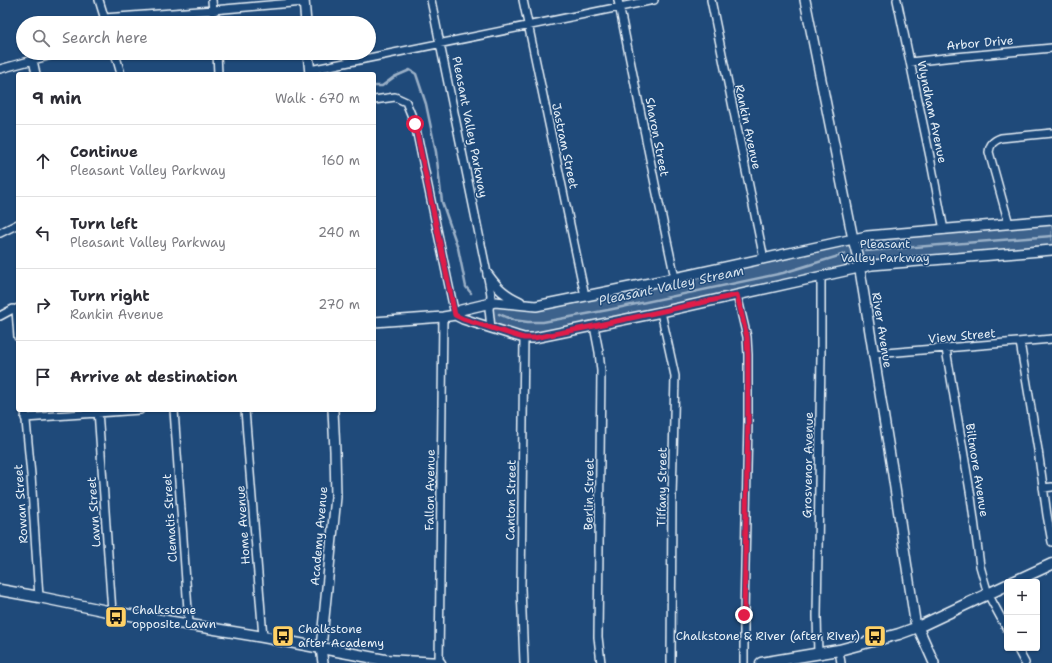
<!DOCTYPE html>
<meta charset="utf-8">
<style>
body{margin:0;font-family:"Shantell Sans",sans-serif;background:#f7f7f7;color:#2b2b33}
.controls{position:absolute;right:12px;bottom:12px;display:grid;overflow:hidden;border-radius:4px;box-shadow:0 1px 3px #0004}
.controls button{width:36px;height:36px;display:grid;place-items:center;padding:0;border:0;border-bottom:1px solid #e1e1e2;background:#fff;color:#2b2b33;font:20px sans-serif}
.stop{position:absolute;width:12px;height:12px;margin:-9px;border:3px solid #e11d48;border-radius:50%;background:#fff}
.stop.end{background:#e11d48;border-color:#fff;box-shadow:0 1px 4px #0008}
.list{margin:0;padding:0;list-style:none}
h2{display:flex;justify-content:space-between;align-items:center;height:52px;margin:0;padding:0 16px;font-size:17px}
h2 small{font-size:13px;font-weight:400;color:#7c7c81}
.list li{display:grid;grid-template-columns:26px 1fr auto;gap:12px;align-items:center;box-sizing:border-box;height:72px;padding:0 16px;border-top:1px solid #e1e1e2}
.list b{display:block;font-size:15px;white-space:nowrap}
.list p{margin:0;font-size:13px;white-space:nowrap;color:#7c7c81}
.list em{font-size:13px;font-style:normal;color:#7c7c81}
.icon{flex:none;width:22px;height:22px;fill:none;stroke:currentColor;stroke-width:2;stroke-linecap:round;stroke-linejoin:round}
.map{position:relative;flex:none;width:1052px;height:663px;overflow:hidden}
.search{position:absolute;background:#fff;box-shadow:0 1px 3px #0004;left:16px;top:16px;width:360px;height:44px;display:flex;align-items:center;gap:10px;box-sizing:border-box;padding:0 14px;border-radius:22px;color:#7c7c81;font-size:15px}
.panel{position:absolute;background:#fff;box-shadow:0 1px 3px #0004;left:16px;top:72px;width:360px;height:340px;border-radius:4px}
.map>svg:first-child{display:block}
</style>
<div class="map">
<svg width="1052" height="663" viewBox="0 0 1052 663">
<rect width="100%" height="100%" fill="#1f4a7a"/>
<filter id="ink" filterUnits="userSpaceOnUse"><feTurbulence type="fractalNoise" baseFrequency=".025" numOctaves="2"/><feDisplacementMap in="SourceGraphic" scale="8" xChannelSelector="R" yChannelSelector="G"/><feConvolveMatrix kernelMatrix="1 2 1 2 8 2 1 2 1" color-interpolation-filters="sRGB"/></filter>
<g filter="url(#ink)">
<path fill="#3c628c" stroke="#92aac2" d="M 1052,224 L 1052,252 L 860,268 L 524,338 L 491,328 L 490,303 L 525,309 L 853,239 Z"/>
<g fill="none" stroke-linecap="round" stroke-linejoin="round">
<path stroke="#9ab0c7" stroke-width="2.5" d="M 374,86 L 382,86 L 394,77 L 410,70 L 416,74 L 426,104 L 436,152 L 442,202 L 458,248 L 466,287 L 471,293
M 866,251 L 1052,236
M 499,314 L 513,320 L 528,322 L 543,322 L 608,310 L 783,273 L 845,254"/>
<g stroke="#e8f1f8" stroke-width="10">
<path id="minor" d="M 99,0 L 106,23
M 212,0 L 214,23
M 431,0 L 489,283 L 491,295 L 490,303 L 489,309 L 491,328
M 523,0 L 585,296
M 618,0 L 656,189 L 675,278
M 711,0 L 764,259
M 897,0 L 930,157 L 944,230
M 104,18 L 213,10 L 304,2
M 115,53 L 121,74
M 217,53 L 218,74
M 33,60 L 36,74
M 910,62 L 945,58 L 1052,48
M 0,69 L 59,53
M 310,70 L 654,0
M 374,100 L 395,97 L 406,102 L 415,124 L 455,315
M 1009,224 L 989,152 C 990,144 993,141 1001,138 L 1052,133
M 0,233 L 18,224
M 737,295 L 747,337 L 748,355 L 748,421 L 744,615 L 744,663
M 16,310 L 18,337
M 661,312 L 675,376 L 672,497 L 671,663
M 0,316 L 13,309 L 16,310 L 18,308
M 594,326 L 599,352 L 601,371 L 598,637 L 601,663
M 1020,342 L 1038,450 L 1047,515 L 1052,542
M 946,349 L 971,497 L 980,566 L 988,594 L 1007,629
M 874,354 L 1052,339
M 25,410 L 31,475 L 39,597
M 98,410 L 112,612
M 174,410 L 189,624
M 245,410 L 263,637
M 25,418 L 140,410
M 1043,488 L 1052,487
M 1017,648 L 1025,663
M 839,650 L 841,663
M 818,654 L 817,616 L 821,355 L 821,277
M 439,663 L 443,317
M 524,663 L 521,588 L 524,338"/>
</g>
<g stroke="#e8f1f8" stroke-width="12">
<path id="tertiary" d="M 304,0 L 306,23
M 805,0 L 853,239 L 858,258 L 892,468 L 915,621 L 918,627 L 934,663
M 308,53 L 310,74
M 488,275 C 498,289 505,295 520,302
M 455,315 L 463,319 L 517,336 L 524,338 L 534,338 L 661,312 L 872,265 L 1052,250
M 374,322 L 443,317 L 455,315 L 461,310 L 495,302 L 536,306 L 675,278 L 867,236 L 1052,220
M 323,663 L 321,648 L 336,497 L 335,451 L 333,410"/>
</g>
<g stroke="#e8f1f8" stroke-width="13">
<path id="secondary" d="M 1013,582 L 1052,564
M 0,590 L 39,597 L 112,612 L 263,637 L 385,660 L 440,663
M 761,663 L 839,650 L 899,634 L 918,627 L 1007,585"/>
</g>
<use href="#minor" stroke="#1f4a7a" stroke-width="7"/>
<use href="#tertiary" stroke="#1f4a7a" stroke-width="9"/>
<use href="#secondary" stroke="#1f4a7a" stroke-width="10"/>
</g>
</g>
<g fill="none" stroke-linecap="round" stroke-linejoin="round" filter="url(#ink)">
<path stroke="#e11d48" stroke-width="5" d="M 415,124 L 455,315 L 463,319 L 517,336 L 524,338 L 534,338 L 594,326 L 737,295 L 747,337 L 748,355 L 748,421 L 744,615"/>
</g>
<defs>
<g id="bus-square" transform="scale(1.15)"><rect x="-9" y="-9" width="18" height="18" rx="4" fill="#ffd166" stroke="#1f4a7a"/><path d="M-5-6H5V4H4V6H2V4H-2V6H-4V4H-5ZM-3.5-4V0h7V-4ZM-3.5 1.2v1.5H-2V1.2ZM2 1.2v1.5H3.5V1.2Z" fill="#111"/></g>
</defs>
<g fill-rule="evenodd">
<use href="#bus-square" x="116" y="617"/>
<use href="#bus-square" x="283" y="636"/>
<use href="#bus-square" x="875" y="636"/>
</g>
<g text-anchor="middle" stroke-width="3" stroke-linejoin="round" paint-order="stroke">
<g font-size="12" fill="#e8f1f8" stroke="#1f4a7a">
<text transform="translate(980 43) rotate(-5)" y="4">Arbor Drive</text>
<text transform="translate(932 112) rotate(78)" y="4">Wyndham Avenue</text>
<text transform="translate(470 127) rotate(79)" y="4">Pleasant Valley Parkway</text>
<text transform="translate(748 127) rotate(78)" y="4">Rankin Avenue</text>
<text transform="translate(657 137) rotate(79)" y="4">Sharon Street</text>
<text transform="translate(565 146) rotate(78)" y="4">Jastram Street</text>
<text transform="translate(882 330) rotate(81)" y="4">River Avenue</text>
<text transform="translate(962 336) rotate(-5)" y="4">View Street</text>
<text transform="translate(808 465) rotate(-89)" y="4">Grosvenor Avenue</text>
<text transform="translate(977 470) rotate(81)" y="4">Biltmore Avenue</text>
<text transform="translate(662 487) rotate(-89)" y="4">Tiffany Street</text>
<text transform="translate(430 490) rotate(-89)" y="4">Fallon Avenue</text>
<text transform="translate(589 494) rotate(-89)" y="4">Berlin Street</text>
<text transform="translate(511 500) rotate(-89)" y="4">Canton Street</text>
<text transform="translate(21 504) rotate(-94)" y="4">Rowan Street</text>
<text transform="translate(94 512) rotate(-94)" y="4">Lawn Street</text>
<text transform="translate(170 518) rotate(-94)" y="4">Clematis Street</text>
<text transform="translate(243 525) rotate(-94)" y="4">Home Avenue</text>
<text transform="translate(319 536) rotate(-85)" y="4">Academy Avenue</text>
</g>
<g font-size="12" fill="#d7e3ed" stroke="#1f4a7a">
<text x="885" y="248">Pleasant<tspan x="885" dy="14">Valley Parkway</tspan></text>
</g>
<g font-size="12" fill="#e8f1f8" stroke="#1f4a7a" text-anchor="start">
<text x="132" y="614">Chalkstone<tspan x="132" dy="14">opposite Lawn</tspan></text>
<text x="298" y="633">Chalkstone<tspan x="298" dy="14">after Academy</tspan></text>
<text x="860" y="640" text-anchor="end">Chalkstone &amp; River (after River)</text>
</g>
<g font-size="13" font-style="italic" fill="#d4e1ec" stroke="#1f4a7a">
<text transform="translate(671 285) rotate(-12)" y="5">Pleasant Valley Stream</text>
</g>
</g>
</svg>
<div class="controls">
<button>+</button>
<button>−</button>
</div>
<div class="stop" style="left:415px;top:124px"></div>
<div class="stop end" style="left:744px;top:615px"></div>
<div class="search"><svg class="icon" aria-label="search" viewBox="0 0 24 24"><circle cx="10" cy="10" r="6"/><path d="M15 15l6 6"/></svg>Search here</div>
<section class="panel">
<h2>9 min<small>Walk · 670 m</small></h2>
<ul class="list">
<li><svg class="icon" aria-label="ahead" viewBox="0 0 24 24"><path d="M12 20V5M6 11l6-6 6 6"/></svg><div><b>Continue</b><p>Pleasant Valley Parkway</p></div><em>160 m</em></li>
<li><svg class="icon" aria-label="left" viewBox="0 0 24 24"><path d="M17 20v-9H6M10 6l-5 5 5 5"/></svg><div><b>Turn left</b><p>Pleasant Valley Parkway</p></div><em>240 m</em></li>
<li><svg class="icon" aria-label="right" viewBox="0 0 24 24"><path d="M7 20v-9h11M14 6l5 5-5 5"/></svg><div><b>Turn right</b><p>Rankin Avenue</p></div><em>270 m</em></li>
<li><svg class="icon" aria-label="arrive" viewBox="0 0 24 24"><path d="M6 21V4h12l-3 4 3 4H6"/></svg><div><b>Arrive at destination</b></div></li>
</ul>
</section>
</div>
